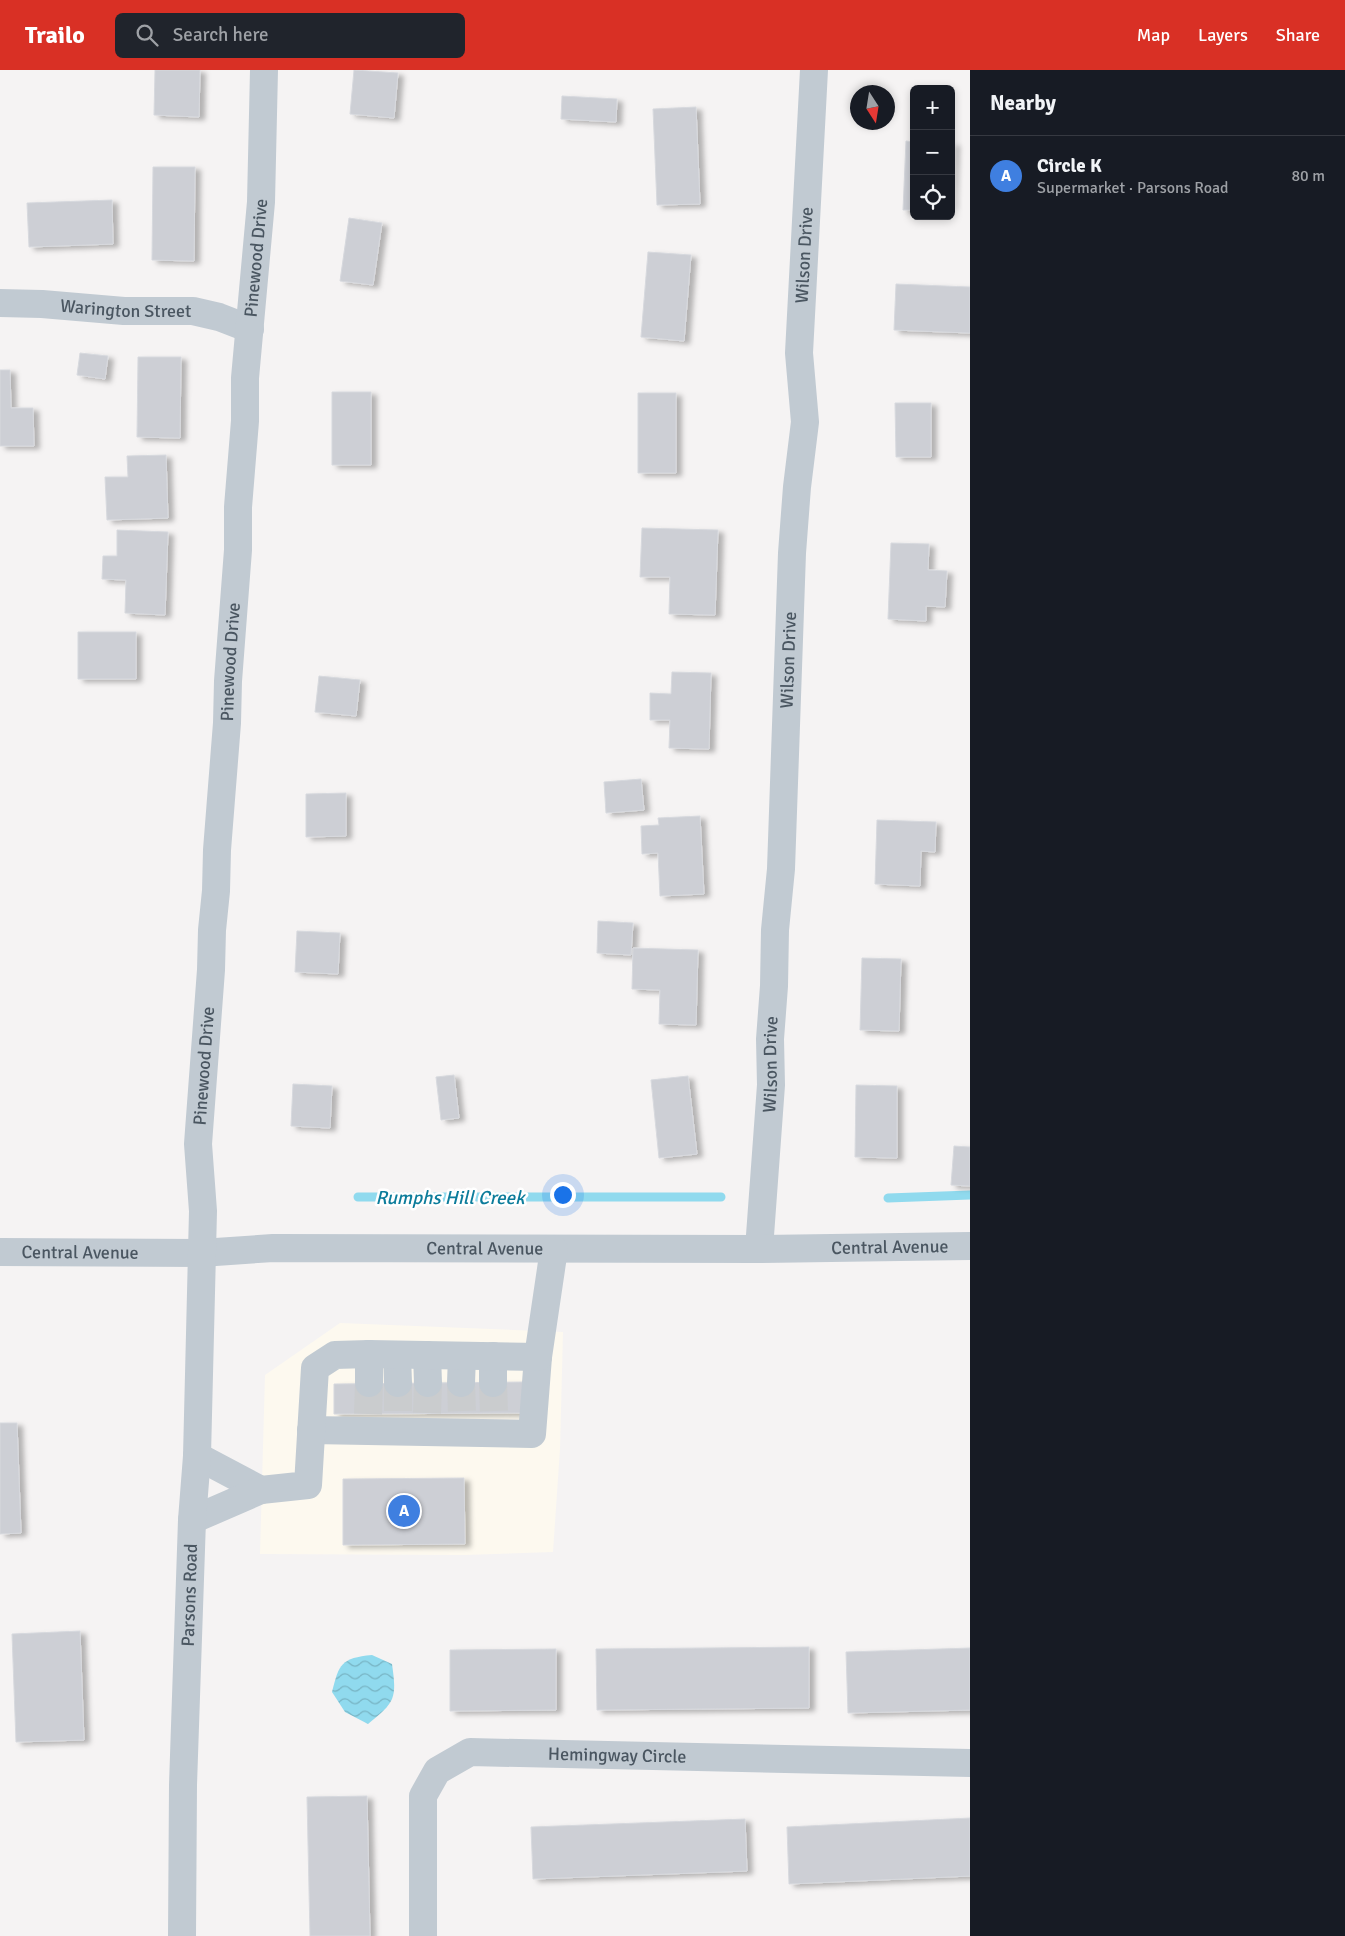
<!DOCTYPE html>
<meta charset="utf-8">
<style>
body{margin:0;font-family:Signika,sans-serif;background:#20242c;color:#f1f3f6}
.controls{position:absolute;right:15px;top:15px;display:grid;overflow:hidden;border-radius:8px;box-shadow:0 2px 8px #0003}
.controls button{width:45px;height:45px;display:grid;place-items:center;padding:0;border:0;border-bottom:1px solid #363941;background:#171b24;color:#f1f3f6;font:25px sans-serif}
.compass{position:absolute;left:850px;top:15px;width:45px;height:45px;border-radius:50%;background:#171b24;box-shadow:0 2px 8px #0003;rotate:168deg}
.you{position:absolute;left:562px;top:1124px;width:18px;height:18px;margin:-12px;border:4px solid #fff;border-radius:50%;background:#1a73e8;box-shadow:0 0 0 8px #1a73e833}
.badge{display:grid;place-items:center;width:32px;height:32px;border-radius:50%;background:#d93025;color:#fff;font-size:16px;font-weight:700}
.pin{position:absolute;translate:-50% -50%;border:2px solid #fff;box-shadow:0 1px 5px #0006}
.list{margin:0;padding:0;list-style:none}
h2{display:flex;justify-content:space-between;align-items:center;height:65px;margin:0;padding:0 20px;font-size:21px}
h2 small{font-size:16px;font-weight:400;color:#9ea1a6}
.list li{display:grid;grid-template-columns:32px 1fr auto;gap:15px;align-items:center;box-sizing:border-box;height:80px;padding:0 20px;border-top:1px solid #363941}
.list b{display:block;font-size:19px;white-space:nowrap}
.list p{margin:0;font-size:16px;white-space:nowrap;color:#9ea1a6}
.list em{font-size:16px;font-style:normal;color:#9ea1a6}
.icon{flex:none;width:28px;height:28px;fill:none;stroke:currentColor;stroke-width:2;stroke-linecap:round;stroke-linejoin:round}
.map{position:relative;flex:none;width:970px;height:1866px;overflow:hidden}
header{display:flex;align-items:center;gap:30px;box-sizing:border-box;height:70px;padding:0 25px;background:#d93025;color:#fff}
header strong{font-size:24px}
nav{display:flex;gap:28px;margin-inline-start:auto;font-size:18px}
.search{width:350px;height:45px;background:#20242c;display:flex;align-items:center;gap:12px;box-sizing:border-box;padding:0 18px;border-radius:8px;color:#9ea1a6;font-size:19px}
main{display:flex}
aside{flex:1;background:#171b24}
.map>svg:first-child{display:block}
</style>
<header>
<strong>Trailo</strong>
<div class="search"><svg class="icon" aria-label="search" viewBox="0 0 24 24"><circle cx="10" cy="10" r="6"/><path d="M15 15l6 6"/></svg>Search here</div>
<nav><a>Map</a><a>Layers</a><a>Share</a></nav>
</header>
<main>
<div class="map">
<svg width="970" height="1866" viewBox="0 0 970 1866">
<defs>
<pattern id="water-waves" width="16" height="10" patternUnits="userSpaceOnUse" patternTransform="scale(1.25)"><rect width="16" height="10" fill="#90daee"/><path d="M0 5q4-4 8 0t8 0" fill="none" stroke="#78b4c4"/></pattern>
<filter id="shadow"><feDropShadow dx="5.5" dy="3" stdDeviation="2.5" flood-color="#0004"/></filter>
</defs>
<rect width="100%" height="100%" fill="#f5f3f3"/>
<path fill="#fdf9ef" d="M 340,1253 L 563,1262 L 560,1379 L 553,1482 L 465,1485 L 260,1484 L 265,1305 Z"/>
<path fill="url(#water-waves)" d="M 372,1585 L 392,1594 C 397,1629 395,1632 368,1654 L 345,1642 L 332,1622 C 339,1594 341,1588 372,1585 Z"/>
<g fill="none" stroke-linecap="round" stroke-linejoin="round">
<path stroke="#90daee" stroke-width="9" d="M 358,1127 L 721,1127
M 888,1128 L 970,1125"/>
</g>
<path fill="#cdcfd5" stroke="#d7d9de" filter="url(#shadow)" d="M 155,0 L 200,0 L 199,47 L 154,45 Z
M 354,0 L 398,3 L 394,48 L 350,44 Z
M 562,26 L 617,29 L 616,52 L 561,49 Z
M 696,37 L 700,134 L 657,135 L 653,39 Z
M 906,71 L 914,72 L 914,140 L 903,140 Z
M 951,73 L 954,73 L 951,136 Z
M 153,97 L 195,97 L 194,191 L 152,190 Z
M 112,130 L 113,174 L 29,177 L 27,133 Z
M 349,148 L 382,153 L 373,215 L 340,211 Z
M 648,182 L 691,185 L 684,271 L 641,267 Z
M 896,214 L 970,217 L 970,263 L 894,260 Z
M 80,283 L 108,286 L 105,309 L 77,305 Z
M 138,287 L 181,287 L 180,368 L 137,367 Z
M 0,300 L 10,300 L 11,338 L 33,338 L 34,376 L 0,376 Z
M 332,322 L 371,322 L 371,395 L 332,395 Z
M 638,323 L 676,323 L 676,403 L 638,403 Z
M 895,333 L 931,333 L 931,387 L 896,387 Z
M 166,385 L 168,448 L 107,450 L 105,407 L 128,407 L 127,386 Z
M 642,458 L 718,460 L 715,545 L 669,544 L 670,507 L 640,507 Z
M 117,460 L 168,462 L 165,545 L 125,543 L 126,510 L 102,509 L 103,486 L 117,486 Z
M 891,473 L 929,474 L 928,500 L 947,501 L 945,537 L 926,536 L 926,551 L 888,549 Z
M 78,562 L 136,562 L 136,609 L 78,609 Z
M 672,602 L 711,603 L 709,679 L 669,678 L 670,650 L 650,650 L 650,623 L 671,624 Z
M 319,606 L 360,610 L 356,646 L 315,642 Z
M 641,709 L 644,740 L 606,743 L 604,712 Z
M 346,723 L 346,766 L 306,767 L 306,724 Z
M 700,746 L 704,824 L 660,826 L 658,783 L 642,784 L 641,756 L 659,755 L 658,748 Z
M 877,750 L 936,752 L 935,782 L 921,781 L 920,816 L 875,814 Z
M 598,851 L 633,853 L 631,885 L 597,883 Z
M 297,861 L 340,863 L 338,904 L 295,902 Z
M 633,878 L 698,880 L 696,955 L 659,954 L 660,920 L 632,919 Z
M 862,888 L 901,889 L 899,961 L 860,960 Z
M 454,1005 L 459,1048 L 441,1050 L 436,1007 Z
M 688,1006 L 697,1084 L 659,1088 L 651,1010 Z
M 293,1014 L 332,1016 L 330,1058 L 291,1056 Z
M 856,1015 L 897,1016 L 897,1088 L 855,1087 Z
M 954,1076 L 970,1077 L 970,1116 L 951,1115 Z
M 523,1312 L 523,1343 L 334,1344 L 334,1314 Z
M 0,1353 L 17,1353 L 21,1463 L 0,1464 Z
M 464,1408 L 465,1474 L 343,1475 L 343,1409 Z
M 80,1561 L 84,1670 L 16,1672 L 12,1564 Z
M 809,1577 L 809,1638 L 597,1640 L 596,1579 Z
M 970,1578 L 970,1640 L 848,1643 L 846,1582 Z
M 556,1579 L 556,1640 L 450,1641 L 450,1580 Z
M 367,1726 L 370,1866 L 310,1866 L 307,1727 Z
M 970,1748 L 970,1806 L 789,1814 L 787,1757 Z
M 745,1749 L 747,1801 L 533,1809 L 531,1757 Z"/>
<g fill="none" stroke-linecap="round" stroke-linejoin="round">
<path stroke="#caccce" stroke-width="28" stroke-dasharray="28 14" stroke-linecap="butt" d="M 398,1313 L 398,1343
M 461,1313 L 462,1343
M 493,1313 L 494,1343
M 427,1343 L 428,1313
M 368,1344 L 369,1313"/>
<g stroke="#c1cad2" stroke-width="28">
<path id="s1" d="M 0,233 L 42,234 L 124,241 L 193,241 L 219,247 L 250,259"/>
<path id="s2" d="M 759,1179 L 771,1015 L 770,969 L 774,916 L 775,860 L 781,799 L 792,483 L 797,417 L 805,352 L 799,283 L 814,0"/>
<path id="s3" d="M 0,1182 L 201,1183 L 273,1178 L 759,1179 L 970,1176"/>
<path d="M 369,1284 L 369,1313"/>
<path d="M 397,1285 L 398,1313"/>
<path d="M 427,1285 L 428,1313"/>
<path d="M 493,1286 L 493,1313"/>
<path d="M 461,1313 L 462,1286"/>
<path d="M 311,1360 L 532,1364 L 538,1287"/>
<path d="M 197,1386 L 261,1420"/>
<path d="M 192,1450 L 261,1420 L 308,1415 L 315,1298 L 335,1285 L 369,1284 L 538,1287 L 554,1179"/>
<path id="s4" d="M 182,1866 L 183,1715 L 192,1450 L 197,1386 L 203,1141 L 198,1074 L 211,900 L 212,860 L 216,821 L 217,780 L 227,653 L 228,611 L 238,480 L 238,437 L 245,351 L 245,308 L 261,132 L 264,0"/>
<path id="s5" d="M 423,1866 L 423,1726 L 437,1701 L 470,1682 L 970,1693"/>
</g>
</g>
<g text-anchor="middle" stroke-width="5" stroke-linejoin="round" paint-order="stroke">
<g font-size="18" fill="#4a5661" stroke="#fff">
<text dy="6" stroke="none"><textPath href="#s2" startOffset="996">Wilson Drive</textPath></text>
<text dy="6" stroke="none"><textPath href="#s4" startOffset="1681">Pinewood Drive</textPath></text>
<text dy="6" stroke="none"><textPath href="#s1" startOffset="126">Warington Street</textPath></text>
<text dy="6" stroke="none"><textPath href="#s2" startOffset="590">Wilson Drive</textPath></text>
<text dy="6" stroke="none"><textPath href="#s4" startOffset="1276">Pinewood Drive</textPath></text>
<text dy="6" stroke="none"><textPath href="#s2" startOffset="185">Wilson Drive</textPath></text>
<text dy="6" stroke="none"><textPath href="#s4" startOffset="871">Pinewood Drive</textPath></text>
<text dy="6" stroke="none"><textPath href="#s3" startOffset="890">Central Avenue</textPath></text>
<text dy="6" stroke="none"><textPath href="#s3" startOffset="485">Central Avenue</textPath></text>
<text dy="6" stroke="none"><textPath href="#s3" startOffset="80">Central Avenue</textPath></text>
<text dy="6" stroke="none"><textPath href="#s4" startOffset="341">Parsons Road</textPath></text>
<text dy="6" stroke="none"><textPath href="#s5" startOffset="354">Hemingway Circle</textPath></text>
</g>
<g font-size="19" font-style="italic" fill="#0c7c9b" stroke="#fff">
<text x="450" y="1134">Rumphs Hill Creek</text>
</g>
</g>
</svg>
<div class="controls">
<button>+</button>
<button>−</button>
<button><svg class="icon" aria-label="locate" viewBox="0 0 24 24"><circle cx="12" cy="12" r="6"/><path d="M12 2v4M12 18v4M2 12h4M18 12h4"/></svg></button>
</div>
<svg class="compass" viewBox="-18 -18 36 36"><path d="M0-13l5 13h-10z" fill="#e53935"/><path d="M0 13l5-13h-10z" fill="#9ea1a6"/></svg>
<div class="you"></div>
<div class="pin badge" style="left:404px;top:1441px;background:#3f7fe0">A</div>
</div>
<aside>
<h2>Nearby<small></small></h2>
<ul class="list">
<li><span class="badge" style="background:#3f7fe0">A</span><div><b>Circle K</b><p>Supermarket · Parsons Road</p></div><em>80 m</em></li>
</ul>
</aside>
</main>
